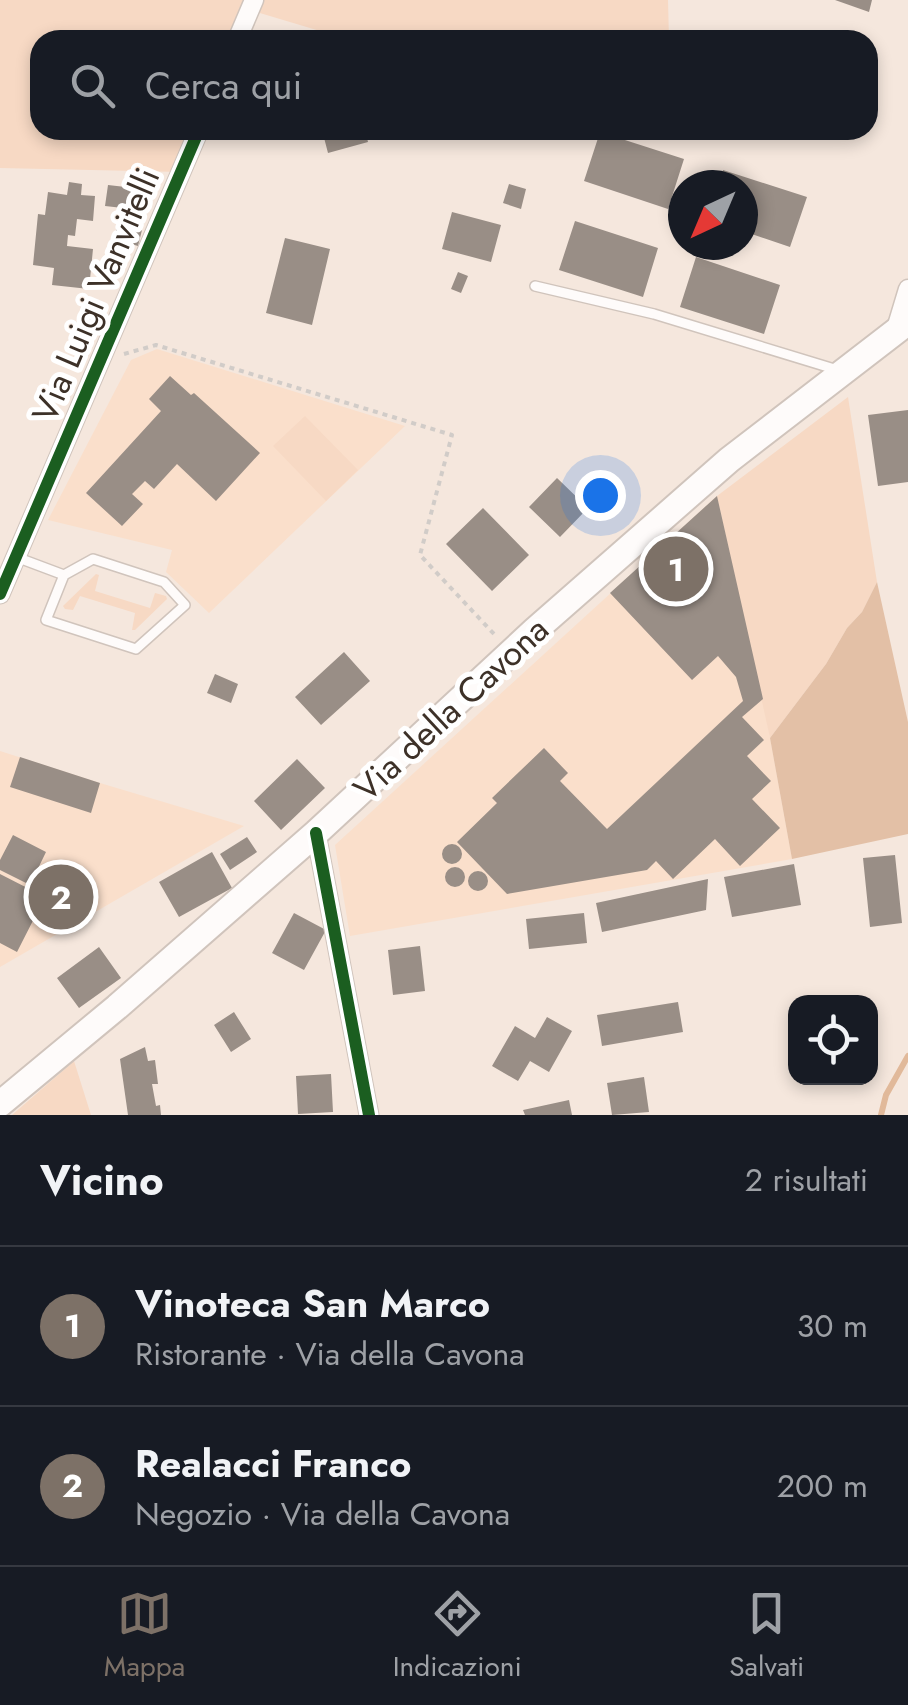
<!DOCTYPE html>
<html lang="it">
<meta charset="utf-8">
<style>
body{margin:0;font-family:Jost,sans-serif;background:#20242c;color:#f1f3f6}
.controls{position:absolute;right:30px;bottom:30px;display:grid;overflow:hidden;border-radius:20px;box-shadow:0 5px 15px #0003}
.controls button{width:90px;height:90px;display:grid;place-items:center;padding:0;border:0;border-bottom:2px solid #363941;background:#171b24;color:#f1f3f6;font:50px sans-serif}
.compass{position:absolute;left:668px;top:170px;width:90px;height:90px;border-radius:50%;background:#171b24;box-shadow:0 5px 15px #0003;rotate:224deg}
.you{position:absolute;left:600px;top:495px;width:35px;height:35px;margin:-25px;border:8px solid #fff;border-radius:50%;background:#1a73e8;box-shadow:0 0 0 15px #1a73e833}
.badge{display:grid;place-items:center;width:65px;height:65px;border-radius:50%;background:#7d7167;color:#fff;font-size:32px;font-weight:700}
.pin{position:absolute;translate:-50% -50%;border:5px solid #fff;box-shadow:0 2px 10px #0006}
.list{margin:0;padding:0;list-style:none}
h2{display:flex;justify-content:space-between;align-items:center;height:130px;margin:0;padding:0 40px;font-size:42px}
h2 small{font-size:32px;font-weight:400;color:#9ea1a6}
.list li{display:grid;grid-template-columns:65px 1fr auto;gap:30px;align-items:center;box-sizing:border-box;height:160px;padding:0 40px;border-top:2px solid #363941}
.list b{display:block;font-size:38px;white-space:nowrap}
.list p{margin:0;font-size:32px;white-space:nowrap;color:#9ea1a6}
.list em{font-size:32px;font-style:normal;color:#9ea1a6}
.icon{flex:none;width:55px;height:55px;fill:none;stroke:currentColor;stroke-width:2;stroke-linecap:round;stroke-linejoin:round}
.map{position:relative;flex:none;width:908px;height:1115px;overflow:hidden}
.search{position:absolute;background:#171b24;box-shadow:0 5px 15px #0003;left:30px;right:30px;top:30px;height:110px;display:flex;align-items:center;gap:25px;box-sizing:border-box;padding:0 35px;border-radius:30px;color:#9ea1a6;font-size:38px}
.sheet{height:450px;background:#171b24}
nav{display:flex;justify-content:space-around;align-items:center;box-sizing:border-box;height:140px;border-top:2px solid #363941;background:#171b24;font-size:28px;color:#9ea1a6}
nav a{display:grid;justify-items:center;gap:5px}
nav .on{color:#7d7167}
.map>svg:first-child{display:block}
</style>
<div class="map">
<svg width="908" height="1115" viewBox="0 0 908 1115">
<rect width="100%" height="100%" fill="#f5e7dd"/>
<path fill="#fadfcb" d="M 157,349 L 405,426 L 209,613 L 166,572 L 172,550 L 48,520 L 131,360 Z
M 717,496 L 763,699 L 792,859 L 350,936 L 335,845 Z
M 0,751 L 100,783 L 244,826 L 0,967 Z"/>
<path fill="#f7d9c4" d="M 0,0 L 668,0 L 669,40 L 350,40 L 250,10 L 237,40 L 40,40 L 40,130 L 199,130 L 181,172 L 0,168 Z
M 848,397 L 877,582 L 862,612 L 847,628 L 826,664 L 770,738 L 717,496 Z
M 305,416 L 358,470 L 326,501 L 273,446 Z
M 96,574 L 99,575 L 95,591 L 150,608 L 155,593 L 166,596 L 167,599 L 135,630 L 132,630 L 135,613 L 80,596 L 73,610 L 65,609 L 63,606 Z
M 74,1061 L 91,1115 L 12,1115 Z"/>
<path fill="#e3c0a6" d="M 877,582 L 908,722 L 908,834 L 792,859 L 770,738 L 826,664 L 847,628 L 862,612 Z"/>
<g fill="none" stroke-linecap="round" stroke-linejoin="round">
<path stroke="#e1b99a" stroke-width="6" d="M 881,1115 L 886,1095 L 908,1056"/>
</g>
<path fill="#998e86" d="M 835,0 L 872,0 L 869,12 Z
M 322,130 L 365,130 L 368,142 L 328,153 Z
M 600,132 L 684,159 L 668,209 L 584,181 Z
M 723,170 L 807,197 L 790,247 L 743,231 L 743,185 L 718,185 Z
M 69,182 L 82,184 L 81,195 L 95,196 L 93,221 L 77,219 L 75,236 L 68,235 L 67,246 L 93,249 L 89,289 L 52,285 L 54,268 L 33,265 L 38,214 L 45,215 L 48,192 L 67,195 Z
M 509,184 L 526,189 L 521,209 L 503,203 Z
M 108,185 L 152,190 L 150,211 L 105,206 Z
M 452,212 L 501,225 L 491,262 L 442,249 Z
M 575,221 L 658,248 L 643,297 L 559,270 Z
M 118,223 L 142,230 L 138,246 L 114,239 Z
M 285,238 L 330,249 L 312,325 L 266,313 Z
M 696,257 L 780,285 L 764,334 L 680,307 Z
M 458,272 L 468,276 L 461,293 L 451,289 Z
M 170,376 L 191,395 L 194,393 L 260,453 L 216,501 L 177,464 L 154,489 L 145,481 L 132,494 L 143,504 L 122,526 L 86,493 L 161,411 L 149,399 Z
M 908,410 L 908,482 L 878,486 L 868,415 Z
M 557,478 L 588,508 L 560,537 L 529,507 Z
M 717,496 L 763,699 L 742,717 L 764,740 L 747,756 L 771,781 L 752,799 L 780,828 L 740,866 L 715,839 L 673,879 L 656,861 L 647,870 L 507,894 L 457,842 L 497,803 L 492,798 L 544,748 L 568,773 L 560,781 L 607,829 L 743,701 L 736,677 L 718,656 L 692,680 L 610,593 Z
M 483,508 L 529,555 L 492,591 L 446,544 Z
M 344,652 L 370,681 L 321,725 L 295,697 Z
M 215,674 L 238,684 L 231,703 L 207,693 Z
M 20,757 L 100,783 L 91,813 L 10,787 Z
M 297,759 L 325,788 L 281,830 L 254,801 Z
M 13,835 L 46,852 L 30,885 L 0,870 L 0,860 Z
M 247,837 L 257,852 L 230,870 L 220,854 Z
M442 854a10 10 0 1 1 20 0a10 10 0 1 1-20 0Z
M 212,852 L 232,888 L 179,917 L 159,882 Z
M 895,855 L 902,923 L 870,927 L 863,858 Z
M 794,864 L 801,905 L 732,917 L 724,877 Z
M445 877a10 10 0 1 1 20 0a10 10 0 1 1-20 0Z
M468 881a10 10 0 1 1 20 0a10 10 0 1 1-20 0Z
M 0,874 L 45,897 L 17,952 L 0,943 Z
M 708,879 L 706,910 L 602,932 L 596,903 Z
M 294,913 L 326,930 L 304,970 L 272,953 Z
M 584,913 L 587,943 L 529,949 L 526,919 Z
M 420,946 L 425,991 L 393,995 L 388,950 Z
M 99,947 L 121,978 L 79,1008 L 57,978 Z
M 678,1002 L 683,1032 L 602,1046 L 597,1015 Z
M 234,1012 L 251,1039 L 231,1052 L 214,1025 Z
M 547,1017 L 572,1031 L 549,1072 L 530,1061 L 518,1081 L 492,1066 L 515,1026 L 535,1038 Z
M 145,1047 L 148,1061 L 155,1060 L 158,1084 L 152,1084 L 156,1106 L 160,1105 L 161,1115 L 128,1115 L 120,1059 Z
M 331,1074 L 333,1112 L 298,1114 L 296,1076 Z
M 644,1077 L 649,1112 L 612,1115 L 607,1083 Z
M 569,1100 L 572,1115 L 525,1115 L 523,1110 Z"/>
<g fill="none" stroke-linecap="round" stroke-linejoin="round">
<g stroke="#d0c4bc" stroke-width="12">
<path id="service" d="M 535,286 L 654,314 L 841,371
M 16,557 L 64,575 L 93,559 L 164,582 L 185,605 L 136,649 L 46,620 L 64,575"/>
</g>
<g stroke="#d0c4bc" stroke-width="21">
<path id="minor" d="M 237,40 L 254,0
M 895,332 L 908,289
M 0,594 L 199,130
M 316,833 L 369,1115"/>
</g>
<g stroke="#d0c4bc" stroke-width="29">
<path id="secondary" d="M 0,1104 L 117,1007 L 316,833 L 534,631 L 729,460 L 908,322"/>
</g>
<path stroke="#d1ccc8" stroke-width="4" stroke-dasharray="5 5" stroke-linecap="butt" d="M 124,354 L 156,345 L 452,435 L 420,555 L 494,634"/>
<use href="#service" stroke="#fefbfa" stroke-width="9"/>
<use href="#minor" stroke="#fefbfa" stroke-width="18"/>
<use href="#secondary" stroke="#fefbfa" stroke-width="25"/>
<g stroke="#fff" stroke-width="19">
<path id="cycleway" d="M 0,594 L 199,130
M 316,833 L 369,1115"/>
</g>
<use href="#cycleway" stroke="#1b5e20" stroke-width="12"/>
</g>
<g text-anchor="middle" stroke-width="10" stroke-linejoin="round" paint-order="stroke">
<g font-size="35" fill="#3d3128" stroke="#fff">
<text transform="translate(96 295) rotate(-67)" y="12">Via Luigi Vanvitelli</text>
<text transform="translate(451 709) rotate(-43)" y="12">Via della Cavona</text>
</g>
</g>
</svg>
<div class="controls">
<button><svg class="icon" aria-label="locate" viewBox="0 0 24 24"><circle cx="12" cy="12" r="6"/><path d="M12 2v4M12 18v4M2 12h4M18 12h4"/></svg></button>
</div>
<svg class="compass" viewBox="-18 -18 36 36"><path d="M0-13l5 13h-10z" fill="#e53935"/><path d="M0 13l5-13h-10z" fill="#9ea1a6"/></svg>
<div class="you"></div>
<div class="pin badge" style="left:676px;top:569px">1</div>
<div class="pin badge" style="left:61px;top:897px">2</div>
<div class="search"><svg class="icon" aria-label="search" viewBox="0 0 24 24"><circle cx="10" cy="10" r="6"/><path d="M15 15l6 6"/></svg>Cerca qui</div>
</div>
<section class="sheet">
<h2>Vicino<small>2 risultati</small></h2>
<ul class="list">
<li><span class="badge">1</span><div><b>Vinoteca San Marco</b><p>Ristorante · Via della Cavona</p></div><em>30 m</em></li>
<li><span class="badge">2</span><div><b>Realacci Franco</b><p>Negozio · Via della Cavona</p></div><em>200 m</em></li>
</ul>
</section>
<nav>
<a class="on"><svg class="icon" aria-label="map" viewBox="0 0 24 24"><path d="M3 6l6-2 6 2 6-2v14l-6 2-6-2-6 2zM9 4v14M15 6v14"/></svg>Mappa</a>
<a><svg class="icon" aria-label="directions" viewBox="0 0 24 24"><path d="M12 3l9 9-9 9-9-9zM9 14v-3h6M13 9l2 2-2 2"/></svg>Indicazioni</a>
<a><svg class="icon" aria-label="saved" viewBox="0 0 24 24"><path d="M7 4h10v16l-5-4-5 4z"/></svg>Salvati</a>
</nav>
